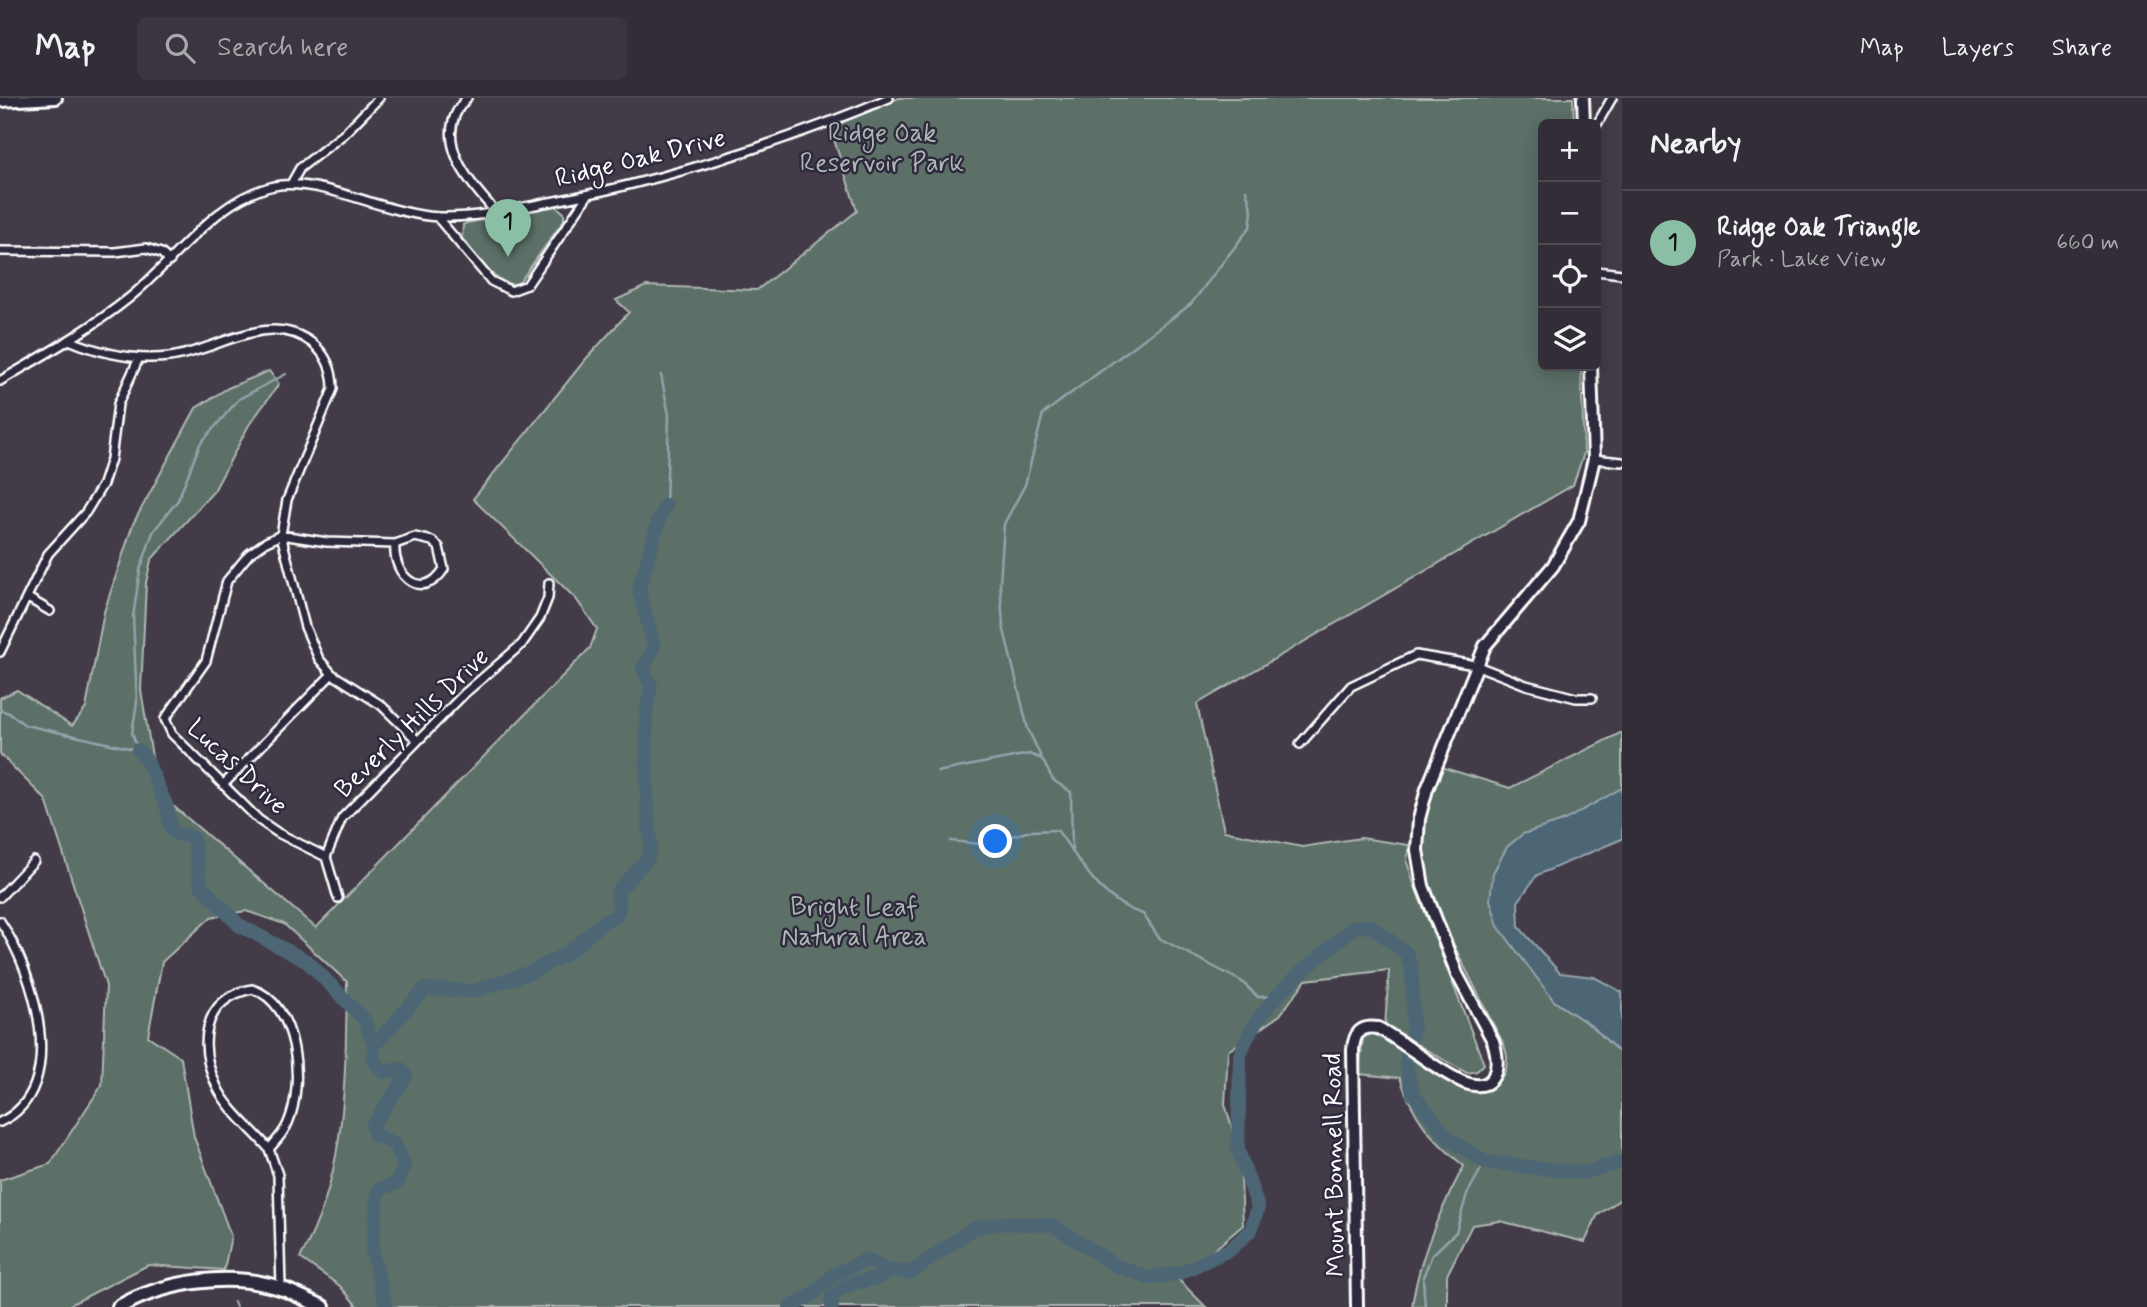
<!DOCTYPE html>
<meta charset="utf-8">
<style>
body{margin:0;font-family:Mynerve,sans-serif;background:#3a353e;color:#f1f3f6}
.controls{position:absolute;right:21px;top:21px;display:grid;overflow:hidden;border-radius:10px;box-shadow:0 4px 18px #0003}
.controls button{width:63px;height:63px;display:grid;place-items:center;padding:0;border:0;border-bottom:2px solid #4d4951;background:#322d36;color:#f1f3f6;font:35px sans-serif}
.you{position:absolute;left:996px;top:744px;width:24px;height:24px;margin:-18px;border:5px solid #fff;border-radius:50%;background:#1a73e8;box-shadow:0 0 0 10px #1a73e833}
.badge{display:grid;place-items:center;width:46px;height:46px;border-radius:50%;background:#8abfa5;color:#111;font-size:23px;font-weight:700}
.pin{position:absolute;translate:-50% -58px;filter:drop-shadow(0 2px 4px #0008)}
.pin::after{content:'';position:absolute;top:37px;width:24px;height:21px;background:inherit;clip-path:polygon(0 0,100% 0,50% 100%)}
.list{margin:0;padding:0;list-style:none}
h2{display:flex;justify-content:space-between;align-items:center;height:91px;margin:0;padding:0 28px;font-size:30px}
h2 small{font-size:23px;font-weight:400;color:#a8a8ad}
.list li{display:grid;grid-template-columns:46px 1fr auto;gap:21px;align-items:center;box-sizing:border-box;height:105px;padding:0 28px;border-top:2px solid #4d4951}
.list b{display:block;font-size:26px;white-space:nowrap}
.list p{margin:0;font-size:23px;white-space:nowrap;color:#a8a8ad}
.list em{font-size:23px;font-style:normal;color:#a8a8ad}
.icon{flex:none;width:38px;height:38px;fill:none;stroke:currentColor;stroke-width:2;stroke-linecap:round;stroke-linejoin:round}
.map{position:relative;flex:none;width:1622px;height:1209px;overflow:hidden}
header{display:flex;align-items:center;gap:42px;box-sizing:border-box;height:98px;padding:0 35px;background:#322d36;border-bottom:2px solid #4d4951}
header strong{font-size:33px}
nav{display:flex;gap:38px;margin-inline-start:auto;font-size:24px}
.search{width:490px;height:63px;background:#3a353e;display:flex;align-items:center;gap:18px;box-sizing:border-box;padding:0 24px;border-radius:10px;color:#a8a8ad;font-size:26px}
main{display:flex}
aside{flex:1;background:#322d36}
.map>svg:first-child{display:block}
</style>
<header>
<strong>Map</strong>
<div class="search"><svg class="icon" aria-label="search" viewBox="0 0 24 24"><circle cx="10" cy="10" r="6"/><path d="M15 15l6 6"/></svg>Search here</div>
<nav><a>Map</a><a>Layers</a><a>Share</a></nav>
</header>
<main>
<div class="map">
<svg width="1622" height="1209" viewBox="0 0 1622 1209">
<rect width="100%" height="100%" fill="#433c48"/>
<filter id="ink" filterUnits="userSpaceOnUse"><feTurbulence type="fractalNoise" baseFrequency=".0143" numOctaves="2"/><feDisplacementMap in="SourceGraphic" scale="14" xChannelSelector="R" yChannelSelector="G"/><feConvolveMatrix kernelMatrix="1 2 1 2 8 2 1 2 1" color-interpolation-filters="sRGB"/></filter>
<g filter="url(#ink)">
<path fill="#5c6f67" stroke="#aeb7b3" stroke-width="2" d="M 899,0 L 1573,0 L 1574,26 L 1543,26 L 1543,268 L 1581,268 L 1584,355 L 1573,387 L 1197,606 L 1224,733 L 1302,749 L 1361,740 L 1409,747 L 1407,764 L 1414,786 L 1484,966 L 1477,973 L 1467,975 L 1385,928 L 1389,872 L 1306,882 L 1280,917 L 1228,953 L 1225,1006 L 1240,1057 L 1243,1127 L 1179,1182 L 1206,1209 L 358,1209 L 340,1188 L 300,1160 C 348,1076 345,978 347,884 L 284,826 L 246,813 L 211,819 L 162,864 L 148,938 L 181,960 L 194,1039 L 231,1138 L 224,1172 L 148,1167 L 66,1209 L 0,1209 L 0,1082 L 50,1066 L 102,987 L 106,888 L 46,702 L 0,656 L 0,600 L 17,592 L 72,628 L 86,610 L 104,514 L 133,426 L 196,310 L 228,290 L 269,273 L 279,286 L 249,327 L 214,393 L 151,462 L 146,485 L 141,592 L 158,695 L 316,830 L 590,550 L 597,531 L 576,501 L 473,401 L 585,262 L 629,214 L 616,202 L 646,188 L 757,192 L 857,113 L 830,29 Z
M 555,107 L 564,115 L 564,122 L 519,185 C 497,192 476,156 462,141 L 463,127 L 467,125 Z
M 1622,634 L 1622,690 C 1604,701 1584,713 1565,722 C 1524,741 1517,730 1493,775 L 1542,885 L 1554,903 L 1593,929 L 1622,957 L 1622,1100 L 1597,1118 L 1585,1144 L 1500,1123 L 1472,1127 L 1447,1177 L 1447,1209 L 1412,1209 C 1419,1158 1440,1113 1464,1068 C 1430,1040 1414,1021 1400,980 L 1359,976 L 1363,940 L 1373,935 L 1383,937 C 1408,954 1433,974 1459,987 C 1482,999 1507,987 1507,960 C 1507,947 1493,928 1488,916 C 1466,870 1439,823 1425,774 C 1415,741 1431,700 1441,669 L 1510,690 Z"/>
<path fill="#4d6675" stroke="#94a3ac" stroke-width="2" d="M 1622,690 L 1622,741 L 1537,777 L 1518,804 L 1519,829 L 1560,875 L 1594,879 L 1622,894 L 1622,957 L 1593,929 L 1554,903 L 1498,828 L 1490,802 L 1493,775 L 1507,749 L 1523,736 L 1563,723 Z"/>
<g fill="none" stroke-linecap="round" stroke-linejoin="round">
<path stroke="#94a3ac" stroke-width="2.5" d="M 661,277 L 669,317 L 666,407
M 0,612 L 9,615 L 25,627 L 138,652
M 138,652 L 132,635 L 137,604 L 133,519 L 140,472 L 153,434 L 178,402 L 200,346 L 239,301 L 286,276
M 1042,661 L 1028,631 L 1003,528 L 1000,485 L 1004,426 L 1025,387 L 1043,316 L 1191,206 L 1250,129 L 1252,113 L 1246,92
M 937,674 L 1029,656 L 1042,661 L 1053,682 L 1071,694 L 1072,751
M 951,743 L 980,746 L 1031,733 L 1057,732 C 1081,764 1102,805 1143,816 L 1159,840 L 1241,883 L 1258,899 L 1277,898
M 234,1204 L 236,1209
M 1425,1209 L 1423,1179 L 1432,1157 L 1456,1134 L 1467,1096 L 1485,1064"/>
<path stroke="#4d6675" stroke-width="14" d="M 138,652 L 146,661 L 167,709 L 170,727 L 175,735 L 193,740 L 201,788 L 239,827 L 308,864 L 364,921 L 374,948 L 373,963 L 384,974 L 401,971 L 406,978 L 372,1028 L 375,1037 L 395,1046 L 404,1066 L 398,1084 L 378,1092 L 372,1153 L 386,1209
M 374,948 L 425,891 L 474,893 L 532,874 L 569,854 L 603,824 L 615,818 L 619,812 L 618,793 L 648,760 L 651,747 L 647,707 L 646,613 L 651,588 L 643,571 L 654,548 L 639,492 L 658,424 L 666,407
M 790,1209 L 808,1200 L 833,1177 L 867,1162 L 884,1171 L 910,1175 L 974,1130 L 1004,1125 L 1053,1127 L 1114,1167 L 1149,1180 L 1180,1175 L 1231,1151 L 1251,1132 L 1258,1109 L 1238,1052 L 1240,958 C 1256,904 1314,865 1354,829 L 1371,828 L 1406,855 L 1412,871 L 1413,931 L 1406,965 L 1413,996 L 1449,1041 L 1485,1064 L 1582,1075 L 1622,1064
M 832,1209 L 831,1200 C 851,1177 869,1189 891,1172"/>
<g stroke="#fff" stroke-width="12">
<path id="street" d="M 467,0 C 429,39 469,85 496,114
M 1596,28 L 1612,0
M 291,86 L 300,70 L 344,36 L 379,0
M 437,119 L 491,183 L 511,193 L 527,187 L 588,97
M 0,153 L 115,154 L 146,150 L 161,155 L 170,163
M 1596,173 L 1622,176
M 69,242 C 100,255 135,263 169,259 C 216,254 267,211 312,245 C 327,257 333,272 333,291 L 287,402 L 281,437 L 305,529 L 319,561 L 332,576 L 381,607 L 417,642
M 0,283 C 44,257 89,232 129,200 C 175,163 214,101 274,88 C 319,78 390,118 440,119 C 477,120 514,111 550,104 C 667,82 779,46 889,0
M 1594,361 L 1622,364
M 28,500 L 50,513
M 0,554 L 48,456 L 86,414 L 103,386 L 111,361 L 118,306 L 139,260
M 1300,646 L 1351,588 L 1416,557 L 1475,567 L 1526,587 L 1576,600 L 1592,600
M 224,686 L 332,576
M 326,759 L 278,735 L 259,722 L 172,636 L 165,621 L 206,563 L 227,483 L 249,456 L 266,444 L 281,437 L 327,444 L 395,446 L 415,439 L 432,443 L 439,449 L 444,471 C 423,504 392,479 395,446
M 0,799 L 34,763
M 338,800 L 326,759 L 342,720 L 464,596 L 522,546 L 540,520 L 548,500 L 549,485
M 0,823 C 33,872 72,991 0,1024
M 252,891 C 298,905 305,986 288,1025 C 284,1035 276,1043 269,1051 C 253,1032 228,1012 217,989 C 198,948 201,901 252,891 Z
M 269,1051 L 278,1077 L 281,1190"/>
</g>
<g stroke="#fff" stroke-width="16">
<path id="secondary" d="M 1583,0 L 1584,26
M 0,3 L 56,0
M 1357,1209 L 1353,952 C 1354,935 1361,927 1378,930 C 1406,945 1435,972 1463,984 C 1497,997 1501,968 1493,943 L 1457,876 L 1423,788 L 1417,752 L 1419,721 L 1427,691 L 1485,548 L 1553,468 L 1579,423 L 1594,361 L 1591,268"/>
</g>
<g stroke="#fff" stroke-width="18">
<path id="primary" d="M 119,1209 C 165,1183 231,1173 283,1191 C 296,1196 310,1203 323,1209"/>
</g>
<use href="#street" stroke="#2f2a3d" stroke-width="7"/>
<use href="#secondary" stroke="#2f2a3d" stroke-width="10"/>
<use href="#primary" stroke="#2f2a3d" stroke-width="12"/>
</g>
</g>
<g text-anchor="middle" stroke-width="5" stroke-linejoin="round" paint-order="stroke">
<g font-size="26" fill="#aeb7b3" stroke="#2f2a3d">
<text x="882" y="43">Ridge Oak<tspan x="882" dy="30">Reservoir Park</tspan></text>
<text x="854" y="817">Bright Leaf<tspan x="854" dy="30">Natural Area</tspan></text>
</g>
<g font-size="26" fill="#fff" stroke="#2f2a3d">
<text transform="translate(640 59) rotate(-14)" y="9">Ridge Oak Drive</text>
<text transform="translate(411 624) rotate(-44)" y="9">Beverly Hills Drive</text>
<text transform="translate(238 668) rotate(43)" y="9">Lucas Drive</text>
<text transform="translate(1333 1067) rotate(-91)" y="9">Mount Bonnell Road</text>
</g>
</g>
</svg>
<div class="controls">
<button>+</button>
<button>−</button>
<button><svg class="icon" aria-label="locate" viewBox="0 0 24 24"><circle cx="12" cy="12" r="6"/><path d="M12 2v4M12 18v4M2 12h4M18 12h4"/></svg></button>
<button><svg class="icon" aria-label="layers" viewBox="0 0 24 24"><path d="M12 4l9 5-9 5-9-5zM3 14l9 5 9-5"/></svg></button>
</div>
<div class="you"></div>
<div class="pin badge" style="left:508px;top:159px">1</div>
</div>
<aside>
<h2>Nearby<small></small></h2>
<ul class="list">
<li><span class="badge">1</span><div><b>Ridge Oak Triangle</b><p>Park · Lake View</p></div><em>660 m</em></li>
</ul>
</aside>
</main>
